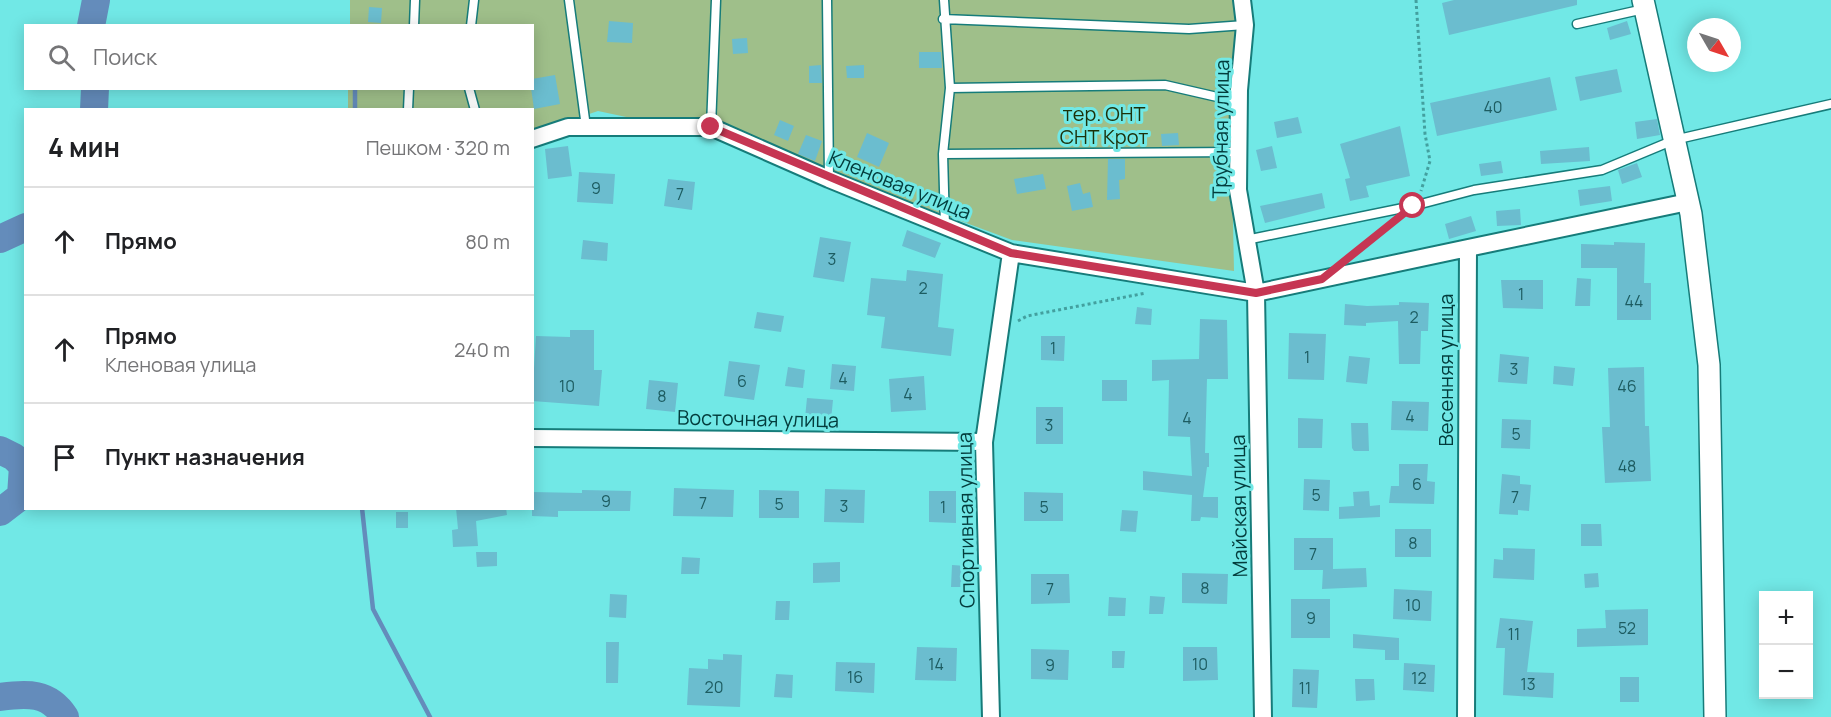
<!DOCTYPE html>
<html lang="ru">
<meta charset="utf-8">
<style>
body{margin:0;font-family:Manrope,sans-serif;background:#f6f6f6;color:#202124}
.controls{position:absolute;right:18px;bottom:18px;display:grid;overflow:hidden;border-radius:0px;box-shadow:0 3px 15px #0003}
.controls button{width:54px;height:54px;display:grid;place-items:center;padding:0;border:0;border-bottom:2px solid #e0e0e0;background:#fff;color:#202124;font:30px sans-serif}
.compass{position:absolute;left:1687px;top:18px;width:54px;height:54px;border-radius:50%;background:#fff;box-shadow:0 3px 15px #0003;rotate:129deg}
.stop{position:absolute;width:18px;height:18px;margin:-14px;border:4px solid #c63653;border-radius:50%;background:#fff}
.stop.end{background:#c63653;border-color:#fff;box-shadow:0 2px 6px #0008}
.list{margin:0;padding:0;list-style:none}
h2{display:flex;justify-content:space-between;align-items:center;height:78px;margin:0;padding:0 24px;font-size:26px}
h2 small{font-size:20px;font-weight:400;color:#757577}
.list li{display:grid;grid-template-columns:39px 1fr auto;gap:18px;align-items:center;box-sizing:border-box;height:108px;padding:0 24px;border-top:2px solid #e0e0e0}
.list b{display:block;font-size:22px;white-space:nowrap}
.list p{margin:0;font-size:20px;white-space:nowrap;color:#757577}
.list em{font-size:20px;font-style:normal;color:#757577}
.icon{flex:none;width:33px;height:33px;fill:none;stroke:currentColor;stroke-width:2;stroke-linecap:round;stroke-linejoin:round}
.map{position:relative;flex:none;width:1831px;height:717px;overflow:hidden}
.search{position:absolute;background:#fff;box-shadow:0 3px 15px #0003;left:24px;top:24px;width:510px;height:66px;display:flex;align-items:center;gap:15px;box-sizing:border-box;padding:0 21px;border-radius:0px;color:#757577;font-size:22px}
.panel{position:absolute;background:#fff;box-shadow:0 3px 15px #0003;left:24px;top:108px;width:510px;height:402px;border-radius:0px}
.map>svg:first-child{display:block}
</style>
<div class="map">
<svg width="1831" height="717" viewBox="0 0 1831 717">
<rect width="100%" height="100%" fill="#71e8e6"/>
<path fill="#9fbf8a" d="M 350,0 L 1238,0 L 1245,25 L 1231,123 L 1234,271 L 1012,240 L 753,144 L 598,111 L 533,133 L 532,110 L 348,110 L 348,89 L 532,88 L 532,26 L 350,25 Z"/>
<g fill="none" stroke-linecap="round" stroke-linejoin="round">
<path stroke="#648cbb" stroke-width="4.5" d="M 355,110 L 355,88
M 362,508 L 373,609 L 430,717"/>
<path stroke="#648cbb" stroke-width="28" d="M 91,26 L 96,0
M 94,110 L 95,88
M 0,239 L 26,227
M 0,450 L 14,457 L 23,466 L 21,496 L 0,512
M 0,697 C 27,693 49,692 65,717"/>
</g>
<path fill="#6bbdcf" d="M 1454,0 L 1577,0 L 1577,5 L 1449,35 L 1442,3 Z
M 369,7 L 382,8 L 381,23 L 368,22 Z
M 609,21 L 633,23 L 632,43 L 607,42 Z
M 1627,21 L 1631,34 L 1610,40 L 1607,28 Z
M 747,38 L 748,53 L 733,54 L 732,39 Z
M 919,52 L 941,52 L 942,68 L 919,68 Z
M 821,65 L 822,83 L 809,83 L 809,66 Z
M 864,65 L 864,78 L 847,78 L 846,66 Z
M 1617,69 L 1622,92 L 1580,101 L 1575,77 Z
M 555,75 L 560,104 L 534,109 L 531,88 L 532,79 Z
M 1550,77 L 1557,110 L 1437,136 L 1430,103 Z
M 1298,117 L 1302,133 L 1277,138 L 1274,122 Z
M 1657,119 L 1660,135 L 1637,139 L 1635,122 Z
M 780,120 L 794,126 L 788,141 L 774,135 Z
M 1400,126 L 1410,176 L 1366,186 L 1369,197 L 1350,201 L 1345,179 L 1350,178 L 1340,144 Z
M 867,133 L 889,143 L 879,167 L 857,157 Z
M 1178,133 L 1179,145 L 1162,146 L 1161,134 Z
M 806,135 L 822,141 L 815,161 L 798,154 Z
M 568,146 L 572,176 L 548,179 L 545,149 Z
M 1272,146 L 1277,168 L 1261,171 L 1256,150 Z
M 1589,147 L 1590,161 L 1541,164 L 1540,151 Z
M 1108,159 L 1125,159 L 1125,179 L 1119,180 L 1120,199 L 1107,200 Z
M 1501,161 L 1503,173 L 1481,176 L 1479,164 Z
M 1637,163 L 1642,177 L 1622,184 L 1618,170 Z
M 579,172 L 615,174 L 613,204 L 577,202 Z
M 1043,174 L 1046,189 L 1017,194 L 1014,179 Z
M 668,179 L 695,182 L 692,210 L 664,206 Z
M 1080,183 L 1083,194 L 1090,192 L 1093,207 L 1072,211 L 1067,186 Z
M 1610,186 L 1612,201 L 1580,206 L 1578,190 Z
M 1322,193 L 1325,208 L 1265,223 L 1260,206 Z
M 1520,209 L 1521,225 L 1497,226 L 1496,211 Z
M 1471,216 L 1476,231 L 1449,239 L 1445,224 Z
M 907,230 L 941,243 L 935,258 L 902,246 Z
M 820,237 L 851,242 L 844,282 L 813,277 Z
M 583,240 L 608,243 L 607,261 L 581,259 Z
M 1614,242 L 1645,243 L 1644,283 L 1651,283 L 1651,320 L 1617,320 L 1617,268 L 1581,268 L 1581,244 L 1614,245 Z
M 907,270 L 943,274 L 938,327 L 954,329 L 951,356 L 881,348 L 885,317 L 867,315 L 871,278 L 906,281 Z
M 1577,278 L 1591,279 L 1590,306 L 1575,306 Z
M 1501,280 L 1543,280 L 1543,309 L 1503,308 Z
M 1399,302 L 1429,303 L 1428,331 L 1421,331 L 1420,364 L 1399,364 L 1398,321 L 1366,323 L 1366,326 L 1344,325 L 1345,304 L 1367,306 L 1399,305 Z
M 1137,307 L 1152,309 L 1151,325 L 1135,324 Z
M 757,312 L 784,316 L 781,332 L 754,328 Z
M 1200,319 L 1227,320 L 1228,379 L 1207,379 L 1205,453 L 1209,453 L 1209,467 L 1207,467 L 1203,497 L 1218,497 L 1218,518 L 1201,517 L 1200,521 L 1191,521 L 1192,495 L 1143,490 L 1143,471 L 1192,476 L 1190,437 L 1168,436 L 1169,380 L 1152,381 L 1152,360 L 1199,359 Z
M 570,330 L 594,330 L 594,370 L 602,370 L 599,406 L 532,401 L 536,336 L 570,337 Z
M 1289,333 L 1326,334 L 1324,380 L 1288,379 Z
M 1041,336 L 1065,336 L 1064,361 L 1041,360 Z
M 1500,354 L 1529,357 L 1527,384 L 1498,382 Z
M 1349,356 L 1370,358 L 1367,384 L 1346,382 Z
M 729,361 L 760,365 L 754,400 L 724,396 Z
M 832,364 L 856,366 L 854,391 L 830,389 Z
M 1554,366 L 1575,368 L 1573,386 L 1553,384 Z
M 788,367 L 805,370 L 803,388 L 785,386 Z
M 1644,367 L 1645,426 L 1649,426 L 1651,481 L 1605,483 L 1602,427 L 1610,427 L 1608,368 Z
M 924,376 L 926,410 L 891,412 L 889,379 Z
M 649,380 L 678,383 L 675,412 L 646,409 Z
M 1102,380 L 1127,380 L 1127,401 L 1102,401 Z
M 807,398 L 833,400 L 831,420 L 805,418 Z
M 1392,401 L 1429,402 L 1428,431 L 1391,430 Z
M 1036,407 L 1063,407 L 1063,444 L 1036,444 Z
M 1298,418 L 1323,419 L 1322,448 L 1298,448 Z
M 1502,419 L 1531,420 L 1530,449 L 1501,448 Z
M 1351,423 L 1368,423 L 1369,451 L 1354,451 L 1352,448 Z
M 1399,464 L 1428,464 L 1427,481 L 1435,482 L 1434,504 L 1389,503 L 1391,486 L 1399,486 Z
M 1502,474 L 1520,476 L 1520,484 L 1531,485 L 1529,511 L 1518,510 L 1518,515 L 1499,514 Z
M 1304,479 L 1330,480 L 1329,511 L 1303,510 Z
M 674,488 L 734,490 L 733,517 L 673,516 Z
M 825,489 L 865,490 L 864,523 L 824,522 Z
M 582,490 L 631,491 L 630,511 L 558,511 L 558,517 L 532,516 L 532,492 L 582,493 Z
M 759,490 L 799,491 L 799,518 L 759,518 Z
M 929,491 L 956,491 L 956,523 L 929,522 Z
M 1369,491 L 1370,506 L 1380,505 L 1380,517 L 1339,519 L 1339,507 L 1354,506 L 1353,492 Z
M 1024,492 L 1063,493 L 1063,521 L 1024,521 Z
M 456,508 L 506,508 L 507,515 L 476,521 L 478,546 L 453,547 L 452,530 L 458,529 Z
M 1122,510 L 1138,511 L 1136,532 L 1120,531 Z
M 396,512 L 408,512 L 408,528 L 396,528 Z
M 1581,524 L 1601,524 L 1602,546 L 1581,546 Z
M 1395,529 L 1431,529 L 1431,557 L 1395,557 Z
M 1294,538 L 1333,538 L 1333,569 L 1366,568 L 1367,587 L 1322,589 L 1323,570 L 1294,570 Z
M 1503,548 L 1535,549 L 1534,580 L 1493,578 L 1494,559 L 1503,560 Z
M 476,552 L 497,552 L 497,566 L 477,567 Z
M 682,557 L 700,558 L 699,574 L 681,574 Z
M 840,562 L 840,582 L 813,583 L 813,563 Z
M 952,565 L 967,566 L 965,587 L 951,587 Z
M 1182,573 L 1228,574 L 1227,604 L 1182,603 Z
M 1598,573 L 1599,587 L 1585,588 L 1584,574 Z
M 1031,574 L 1069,574 L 1070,603 L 1031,604 Z
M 1394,589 L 1432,591 L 1431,621 L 1393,619 Z
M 610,594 L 627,595 L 626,618 L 609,617 Z
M 1150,596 L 1165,597 L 1163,614 L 1149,614 Z
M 1109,597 L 1126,598 L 1125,616 L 1108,616 Z
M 1291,599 L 1330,599 L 1330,638 L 1291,638 Z
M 776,601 L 790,601 L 789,620 L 775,620 Z
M 1648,609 L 1648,645 L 1577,647 L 1577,629 L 1606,628 L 1605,610 Z
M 1500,618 L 1533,621 L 1527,672 L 1554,673 L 1553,698 L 1503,695 L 1505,648 L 1496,648 Z
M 1353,634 L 1399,638 L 1399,660 L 1385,660 L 1385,650 L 1353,648 Z
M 606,642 L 619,642 L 618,683 L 606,683 Z
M 917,647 L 957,648 L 956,681 L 915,680 Z
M 1183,647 L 1217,647 L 1218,680 L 1183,681 Z
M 1031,649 L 1069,650 L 1068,680 L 1031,679 Z
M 1112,651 L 1125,651 L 1124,668 L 1112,668 Z
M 723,654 L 742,655 L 740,707 L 687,705 L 689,668 L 708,669 L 708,659 L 723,660 Z
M 836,662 L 875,663 L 874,693 L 835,691 Z
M 1404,663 L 1435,665 L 1434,692 L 1403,690 Z
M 1293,669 L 1319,670 L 1317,708 L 1292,707 Z
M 776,674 L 793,675 L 792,698 L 774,697 Z
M 1620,677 L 1639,677 L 1639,702 L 1620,702 Z
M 1355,679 L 1374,679 L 1375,700 L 1356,701 Z"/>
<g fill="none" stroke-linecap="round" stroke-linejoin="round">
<g stroke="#167c7a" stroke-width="11">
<path id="service" d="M 569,0 L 586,127
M 827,0 L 829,179
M 944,0 L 950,88 L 943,154 L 945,226
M 943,19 L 1189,29 L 1245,25
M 1577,24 L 1644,9
M 414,26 L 415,0
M 471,26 L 474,0
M 469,88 L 475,110
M 950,88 L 1165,85 L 1239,102
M 408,110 L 409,88
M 711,127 L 716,0
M 943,154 L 1238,152
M 1246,240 L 1413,206 L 1474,190 L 1602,170 L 1674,140 L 1831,104"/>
</g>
<g stroke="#167c7a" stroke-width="20">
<path id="minor" d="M 1242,0 L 1245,25 L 1239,90 L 1238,190 L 1256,293 L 1263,717
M 532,139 L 568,127 L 711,127 L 829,179 L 1011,253 L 1256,293 L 1468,248
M 532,438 L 984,442
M 991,717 L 984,442 L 1011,253
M 1466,717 L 1468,248 L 1688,202"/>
</g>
<g stroke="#167c7a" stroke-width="24">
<path id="tertiary" d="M 1643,0 L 1691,214 L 1709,365 L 1715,717"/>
</g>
<path stroke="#43a09f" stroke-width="3" stroke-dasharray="3 3" stroke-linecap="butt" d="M 1416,0 L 1425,134 L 1430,161 L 1421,191
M 1351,255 L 1391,224
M 1018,321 L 1027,316 L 1146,293"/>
<use href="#service" stroke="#fff" stroke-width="8"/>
<use href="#minor" stroke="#fff" stroke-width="16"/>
<use href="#tertiary" stroke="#fff" stroke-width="21"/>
</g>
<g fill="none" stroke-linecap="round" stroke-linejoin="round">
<path stroke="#c63653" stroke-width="8" d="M 711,127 L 1011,253 L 1256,293 L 1322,279 L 1413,206"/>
</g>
<g text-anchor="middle" stroke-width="6" stroke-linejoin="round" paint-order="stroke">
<g font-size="16" fill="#1d5c61">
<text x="1493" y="113">40</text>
<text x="596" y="194">9</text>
<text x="680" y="200">7</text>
<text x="832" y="265">3</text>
<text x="923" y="294">2</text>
<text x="1521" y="300">1</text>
<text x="1634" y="307">44</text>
<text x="1414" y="323">2</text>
<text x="1053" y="354">1</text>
<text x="1307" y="363">1</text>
<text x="1514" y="375">3</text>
<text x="843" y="384">4</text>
<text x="742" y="387">6</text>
<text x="567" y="392">10</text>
<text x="1627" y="392">46</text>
<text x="908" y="400">4</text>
<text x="662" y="402">8</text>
<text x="1410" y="422">4</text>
<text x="1187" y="424">4</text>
<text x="1049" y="431">3</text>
<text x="1516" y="440">5</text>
<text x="1627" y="472">48</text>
<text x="1417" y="490">6</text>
<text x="1316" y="501">5</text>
<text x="1515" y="503">7</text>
<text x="606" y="507">9</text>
<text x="703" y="509">7</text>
<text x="779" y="510">5</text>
<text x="844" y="512">3</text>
<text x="943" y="513">1</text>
<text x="1044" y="513">5</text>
<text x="1413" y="549">8</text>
<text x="1313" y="560">7</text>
<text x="1205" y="594">8</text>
<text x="1050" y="595">7</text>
<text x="1413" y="611">10</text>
<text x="1311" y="624">9</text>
<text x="1627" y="634">52</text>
<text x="1514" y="640">11</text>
<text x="936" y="670">14</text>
<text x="1200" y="670">10</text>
<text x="1050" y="671">9</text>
<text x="855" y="683">16</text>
<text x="1419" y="684">12</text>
<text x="1528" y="690">13</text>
<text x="714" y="693">20</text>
<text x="1305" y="694">11</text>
</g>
<g font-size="20" fill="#1c310a" stroke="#71e8e6">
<text x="1104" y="121">тер. ОНТ<tspan x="1104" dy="23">СНТ Крот</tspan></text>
</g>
<g font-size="20" fill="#033c3c" stroke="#71e8e6">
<text transform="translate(1221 129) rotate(-89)" y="7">Трубная улица</text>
<text transform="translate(900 185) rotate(22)" y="7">Кленовая улица</text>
<text transform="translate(1446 370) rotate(-90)" y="7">Весенняя улица</text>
<text transform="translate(758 419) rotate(1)" y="7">Восточная улица</text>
<text transform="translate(1239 506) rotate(-91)" y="7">Майская улица</text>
<text transform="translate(966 520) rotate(-91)" y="7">Спортивная улица</text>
</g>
</g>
</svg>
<div class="controls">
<button>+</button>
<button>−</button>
</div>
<svg class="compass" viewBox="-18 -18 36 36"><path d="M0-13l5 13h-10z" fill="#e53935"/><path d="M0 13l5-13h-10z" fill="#757577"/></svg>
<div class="stop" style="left:1413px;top:206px"></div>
<div class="stop end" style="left:711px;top:127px"></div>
<div class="search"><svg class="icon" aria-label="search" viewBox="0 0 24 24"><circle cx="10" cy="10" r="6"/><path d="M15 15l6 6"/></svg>Поиск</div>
<section class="panel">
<h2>4 мин<small>Пешком · 320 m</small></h2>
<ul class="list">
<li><svg class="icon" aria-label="ahead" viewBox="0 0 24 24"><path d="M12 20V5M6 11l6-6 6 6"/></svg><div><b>Прямо</b></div><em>80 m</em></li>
<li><svg class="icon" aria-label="ahead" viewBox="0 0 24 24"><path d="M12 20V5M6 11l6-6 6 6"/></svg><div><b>Прямо</b><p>Кленовая улица</p></div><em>240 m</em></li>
<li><svg class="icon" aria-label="arrive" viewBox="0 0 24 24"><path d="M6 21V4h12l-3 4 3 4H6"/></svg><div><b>Пункт назначения</b></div></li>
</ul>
</section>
</div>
